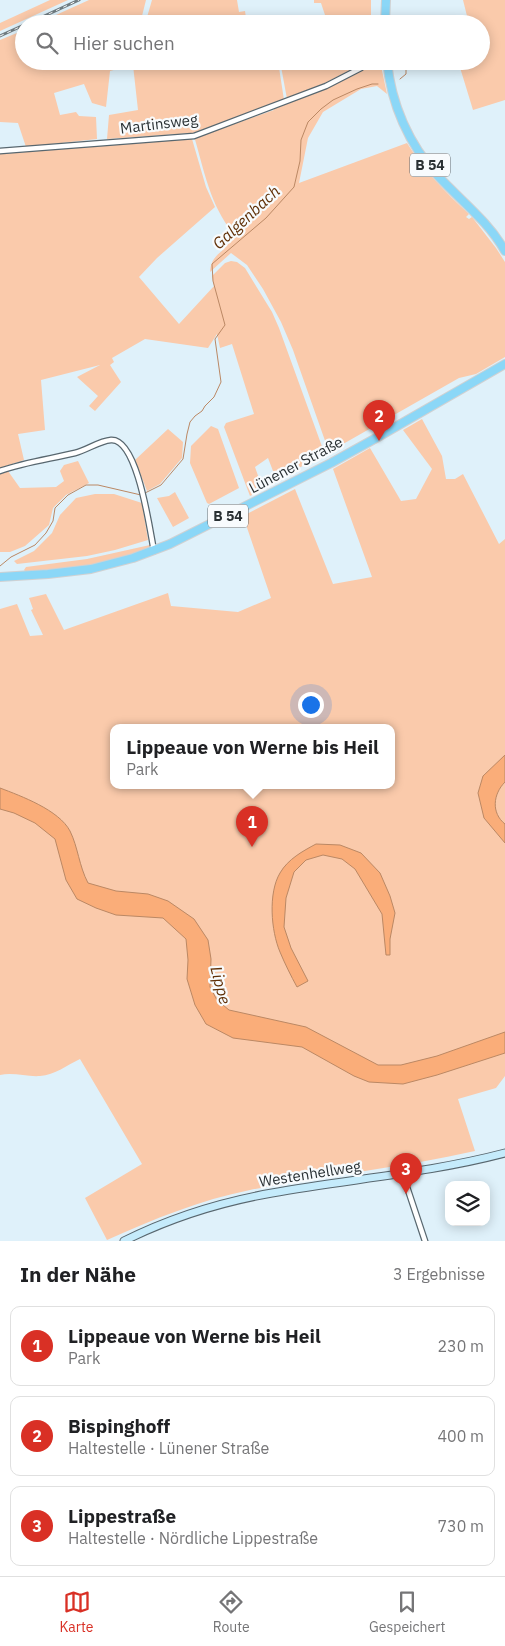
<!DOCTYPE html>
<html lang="de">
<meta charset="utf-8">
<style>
body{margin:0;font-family:"IBM Plex Sans",sans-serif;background:#f6f6f6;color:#202124}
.controls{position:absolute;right:15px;bottom:15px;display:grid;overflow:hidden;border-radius:10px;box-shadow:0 2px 12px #0003}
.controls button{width:45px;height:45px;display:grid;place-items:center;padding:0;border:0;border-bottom:1px solid #e0e0e0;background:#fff;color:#202124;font:25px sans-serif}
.you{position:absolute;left:310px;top:704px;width:18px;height:18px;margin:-12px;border:4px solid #fff;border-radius:50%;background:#1a73e8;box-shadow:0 0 0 8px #1a73e833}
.badge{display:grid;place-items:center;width:32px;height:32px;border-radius:50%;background:#d93025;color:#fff;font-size:16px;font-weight:700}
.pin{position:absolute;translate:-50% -41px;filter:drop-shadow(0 1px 2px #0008)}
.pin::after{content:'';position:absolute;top:26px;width:18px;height:15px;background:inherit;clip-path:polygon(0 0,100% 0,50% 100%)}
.popup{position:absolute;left:110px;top:724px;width:285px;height:65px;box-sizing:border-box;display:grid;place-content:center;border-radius:10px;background:#fff;filter:drop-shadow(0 1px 4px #0005);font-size:16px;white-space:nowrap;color:#757577}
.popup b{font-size:19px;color:#202124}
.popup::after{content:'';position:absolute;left:50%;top:100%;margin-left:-10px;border:10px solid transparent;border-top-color:#fff}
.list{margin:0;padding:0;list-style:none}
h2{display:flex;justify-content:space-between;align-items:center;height:65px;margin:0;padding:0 20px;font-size:21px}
h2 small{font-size:16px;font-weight:400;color:#757577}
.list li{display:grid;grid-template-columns:32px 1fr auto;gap:15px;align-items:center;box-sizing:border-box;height:80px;margin:0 10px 10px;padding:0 10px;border:1px solid #e0e0e0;border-radius:10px}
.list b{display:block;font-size:19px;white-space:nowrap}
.list p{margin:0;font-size:16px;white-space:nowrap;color:#757577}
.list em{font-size:16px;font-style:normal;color:#757577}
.icon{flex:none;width:28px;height:28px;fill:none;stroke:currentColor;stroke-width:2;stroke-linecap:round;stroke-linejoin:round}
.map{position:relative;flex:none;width:505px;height:1241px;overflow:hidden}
.search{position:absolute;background:#fff;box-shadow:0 2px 12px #0003;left:15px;right:15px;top:15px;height:55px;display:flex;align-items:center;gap:12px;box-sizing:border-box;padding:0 18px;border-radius:28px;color:#757577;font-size:19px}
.sheet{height:335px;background:#fff}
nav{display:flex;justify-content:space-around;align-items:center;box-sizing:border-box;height:70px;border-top:1px solid #e0e0e0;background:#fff;font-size:14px;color:#757577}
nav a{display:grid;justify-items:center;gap:2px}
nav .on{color:#d93025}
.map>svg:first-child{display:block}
</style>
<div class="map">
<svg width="505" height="1241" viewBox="0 0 505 1241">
<rect width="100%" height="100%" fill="#dff1fa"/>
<path fill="#facaab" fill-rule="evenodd" d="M 50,0 L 68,0 L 0,31 L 0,23 Z
M 89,0 L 146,0 L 140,24 L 36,24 Z
M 152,0 L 237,0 L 239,12 L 245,11 L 247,24 L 145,24 Z
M 314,0 L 371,0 L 371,24 L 314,24 L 327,21 L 321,3 L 314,3 Z
M 463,0 L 505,0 L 505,100 L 473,110 L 458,61 L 481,61 L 481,24 L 469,24 Z
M 24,30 L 24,61 L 130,61 L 129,66 L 110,71 L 106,107 L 92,103 L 84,84 L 54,93 L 60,115 L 76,112 L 79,116 L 96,117 L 97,139 L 26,147 L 18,123 L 0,122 L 0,40 Z
M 134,61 L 278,61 L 284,100 L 193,133 L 107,139 L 109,115 L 138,110 L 133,65 Z
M 280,61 L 362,61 L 360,65 L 325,83 L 287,99 Z
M 366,61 L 380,61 L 387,94 L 377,86 L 361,89 L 323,112 L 308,138 L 299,183 L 407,143 C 424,170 445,192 469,214 L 466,217 L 469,219 L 472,217 L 496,248 L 505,262 L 505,357 L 476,374 L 459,378 L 329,452 L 293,350 L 281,322 L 263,289 L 247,265 L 231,253 L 210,272 C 211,254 223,254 230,241 C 232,239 232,236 233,233 C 210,205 204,170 194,136 L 219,127 L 220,129 L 274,110 L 274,106 C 298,97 350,80 366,61 Z
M 192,139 L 206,187 L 215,207 L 157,258 L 139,277 L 179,324 L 214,286 L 212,276 L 225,263 L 231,261 L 237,262 L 245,268 L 272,312 L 279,328 L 324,452 L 323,455 L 280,478 L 278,473 L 273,471 L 268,458 L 255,467 L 263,490 L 250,496 L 224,427 L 226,423 L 254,414 L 232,344 L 220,348 L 217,334 L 208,348 L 145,339 L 112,358 L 114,362 L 110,365 L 121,382 L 95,411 L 89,406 L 98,396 L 77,377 L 100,365 L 41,380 L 45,430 L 18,434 L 24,460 L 0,468 L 0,154 Z
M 422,419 L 442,456 L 446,479 L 455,479 L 463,474 L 499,544 L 505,539 L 505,1076 L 496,1088 L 458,1099 L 475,1151 C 401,1168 325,1175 250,1190 C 200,1200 154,1219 107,1240 L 85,1198 L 142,1164 L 80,1059 C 67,1065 55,1075 40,1076 C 27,1077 13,1072 0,1075 L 0,609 L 17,604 L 30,636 L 43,635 L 31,610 L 33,609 L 29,598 L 46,594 L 64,630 L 168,593 L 171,606 L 238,612 L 271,598 L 243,516 L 295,489 L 333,584 L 372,577 L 333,469 L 370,448 L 401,501 L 416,499 L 432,469 L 403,430 ZM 113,728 L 391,728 L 391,786 L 113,786 Z
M 211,426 L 218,429 L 239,488 L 209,504 L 207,503 L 190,463 L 191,446 Z
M 168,429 L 183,442 L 182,458 L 160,484 L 147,491 L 135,460 Z
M 78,461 L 89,483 L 66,495 L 53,508 L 49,525 L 25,546 L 10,552 L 0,552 L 0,474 L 8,471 L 20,488 L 56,487 L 64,481 L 60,471 L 64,465 Z
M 175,492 L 189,518 L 173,527 L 157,498 L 169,496 Z
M 95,494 L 114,494 L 142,503 L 148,540 L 115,550 L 87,556 L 17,564 L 14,561 L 34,551 L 52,533 L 60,515 L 76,498 Z
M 150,545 L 150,548 C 110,563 68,571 25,571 L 24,570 L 26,567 L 87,559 Z"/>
<path fill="#faad79" stroke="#bb8864" d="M 505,755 L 505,782 C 493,794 491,813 505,824 L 505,843 L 484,818 L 478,793 L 483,776 Z
M 0,788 C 21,796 59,810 70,831 C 78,847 79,866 88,883 L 116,891 L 148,894 L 168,901 L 194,919 L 208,940 L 211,959 L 210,987 L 217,1000 L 229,1010 L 306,1027 L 378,1065 L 401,1065 L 437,1056 L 505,1032 L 505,1053 L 437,1075 L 403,1084 L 369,1082 L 354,1076 L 302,1047 L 233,1038 L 206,1024 L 195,1005 L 187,979 L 188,960 L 186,939 L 163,918 L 116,915 L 96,908 L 77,899 L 66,880 L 55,839 L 35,823 L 14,813 L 0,809 Z
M 316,844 L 340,845 L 361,853 L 380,873 L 390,896 L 395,913 L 390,939 L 390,955 L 386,955 L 382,914 L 355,869 L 342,859 L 323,855 L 306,860 L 294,872 L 286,898 L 284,927 L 291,948 L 308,981 L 297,987 C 291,976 285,964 280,952 C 271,931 268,893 280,873 C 288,859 303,851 316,844 Z"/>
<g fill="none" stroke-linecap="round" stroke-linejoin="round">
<path stroke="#bb8864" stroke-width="1" d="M 400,79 L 406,74 L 406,69 L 402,61
M 145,493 L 161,485 L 183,459 L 187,434 L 190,422 L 195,416 L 202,411 L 205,406 L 214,397 L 221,382 L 215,339 L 225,325 L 213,281 L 212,264 L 266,218 L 294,187 L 300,161 L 301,140 L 308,122 L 321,109 L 333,100 L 357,89 L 372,84 L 378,84
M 0,566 L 11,557 L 35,545 L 46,533 L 53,521 L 55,508 L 68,495 L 86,485 L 98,485 L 141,495"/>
<g stroke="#58676f" stroke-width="7">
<path id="street" d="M 0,151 L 194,136 L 326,86 L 361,68 L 366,61
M 0,471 C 25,462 50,459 75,453 C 87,450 99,441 111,440 C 138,438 150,532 154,551
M 404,1173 L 407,1187 L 425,1241"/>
</g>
<g stroke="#58676f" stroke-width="9">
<path id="secondary" d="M 124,1241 C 170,1218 221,1202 272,1193 C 350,1179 429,1173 505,1153"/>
</g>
<g stroke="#d0d1d2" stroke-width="10">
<path id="primary" d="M 385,24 L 386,0
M 387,61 C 391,104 409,145 438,176 C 461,201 488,221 505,251
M 0,577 L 48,574 L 91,569 L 133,558 L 170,544 L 331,463 L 378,437 L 505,364"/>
</g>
<use href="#street" stroke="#fff" stroke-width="4.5"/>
<use href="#secondary" stroke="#c5ebfb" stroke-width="7"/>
<use href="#primary" stroke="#8bd7f7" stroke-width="8"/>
<g stroke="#707c81" stroke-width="3">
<path id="rail" d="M 27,24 L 79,0
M 0,36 L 24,25"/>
</g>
<use href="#rail" stroke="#f8fbfd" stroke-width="1" stroke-dasharray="4" stroke-linecap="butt"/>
</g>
<g text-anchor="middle" stroke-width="4.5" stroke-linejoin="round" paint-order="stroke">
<g fill="#f8fbfd" stroke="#676d70" stroke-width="1">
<rect x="410" y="153.5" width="40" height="23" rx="4"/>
<rect x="208" y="504.5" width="40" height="23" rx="4"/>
</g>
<g font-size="14" font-weight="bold" fill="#293033">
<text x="430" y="170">B 54</text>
<text x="228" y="521">B 54</text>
</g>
<g font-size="15" fill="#293033" stroke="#f8fbfd">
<text transform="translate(159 124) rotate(-7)" y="5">Martinsweg</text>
<text transform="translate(296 465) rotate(-28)" y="5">Lünener Straße</text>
<text transform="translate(310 1174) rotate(-9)" y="5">Westenhellweg</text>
</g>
<g font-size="16" font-style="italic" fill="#613108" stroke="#f8fbfd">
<text transform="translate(246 217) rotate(-43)" y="6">Galgenbach</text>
<text transform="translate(221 985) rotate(75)" y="6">Lippe</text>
</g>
</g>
</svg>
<div class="controls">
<button><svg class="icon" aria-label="layers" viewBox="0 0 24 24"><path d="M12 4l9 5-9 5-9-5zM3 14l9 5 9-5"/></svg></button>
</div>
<div class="you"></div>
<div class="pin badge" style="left:252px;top:847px">1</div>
<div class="popup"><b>Lippeaue von Werne bis Heil</b>Park</div>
<div class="pin badge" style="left:379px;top:441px">2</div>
<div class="pin badge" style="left:406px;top:1194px">3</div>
<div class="search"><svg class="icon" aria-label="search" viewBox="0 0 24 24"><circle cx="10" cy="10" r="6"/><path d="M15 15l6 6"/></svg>Hier suchen</div>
</div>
<section class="sheet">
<h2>In der Nähe<small>3 Ergebnisse</small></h2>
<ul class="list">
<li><span class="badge">1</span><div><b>Lippeaue von Werne bis Heil</b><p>Park</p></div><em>230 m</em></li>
<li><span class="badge">2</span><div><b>Bispinghoff</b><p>Haltestelle · Lünener Straße</p></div><em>400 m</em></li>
<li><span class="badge">3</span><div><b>Lippestraße</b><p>Haltestelle · Nördliche Lippestraße</p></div><em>730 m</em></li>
</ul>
</section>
<nav>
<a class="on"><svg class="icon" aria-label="map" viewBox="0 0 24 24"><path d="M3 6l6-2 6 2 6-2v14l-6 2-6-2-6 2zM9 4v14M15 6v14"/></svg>Karte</a>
<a><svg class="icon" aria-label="directions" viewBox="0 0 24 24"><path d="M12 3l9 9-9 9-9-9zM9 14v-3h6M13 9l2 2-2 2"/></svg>Route</a>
<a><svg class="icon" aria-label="saved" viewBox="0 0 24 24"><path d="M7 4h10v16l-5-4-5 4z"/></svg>Gespeichert</a>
</nav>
